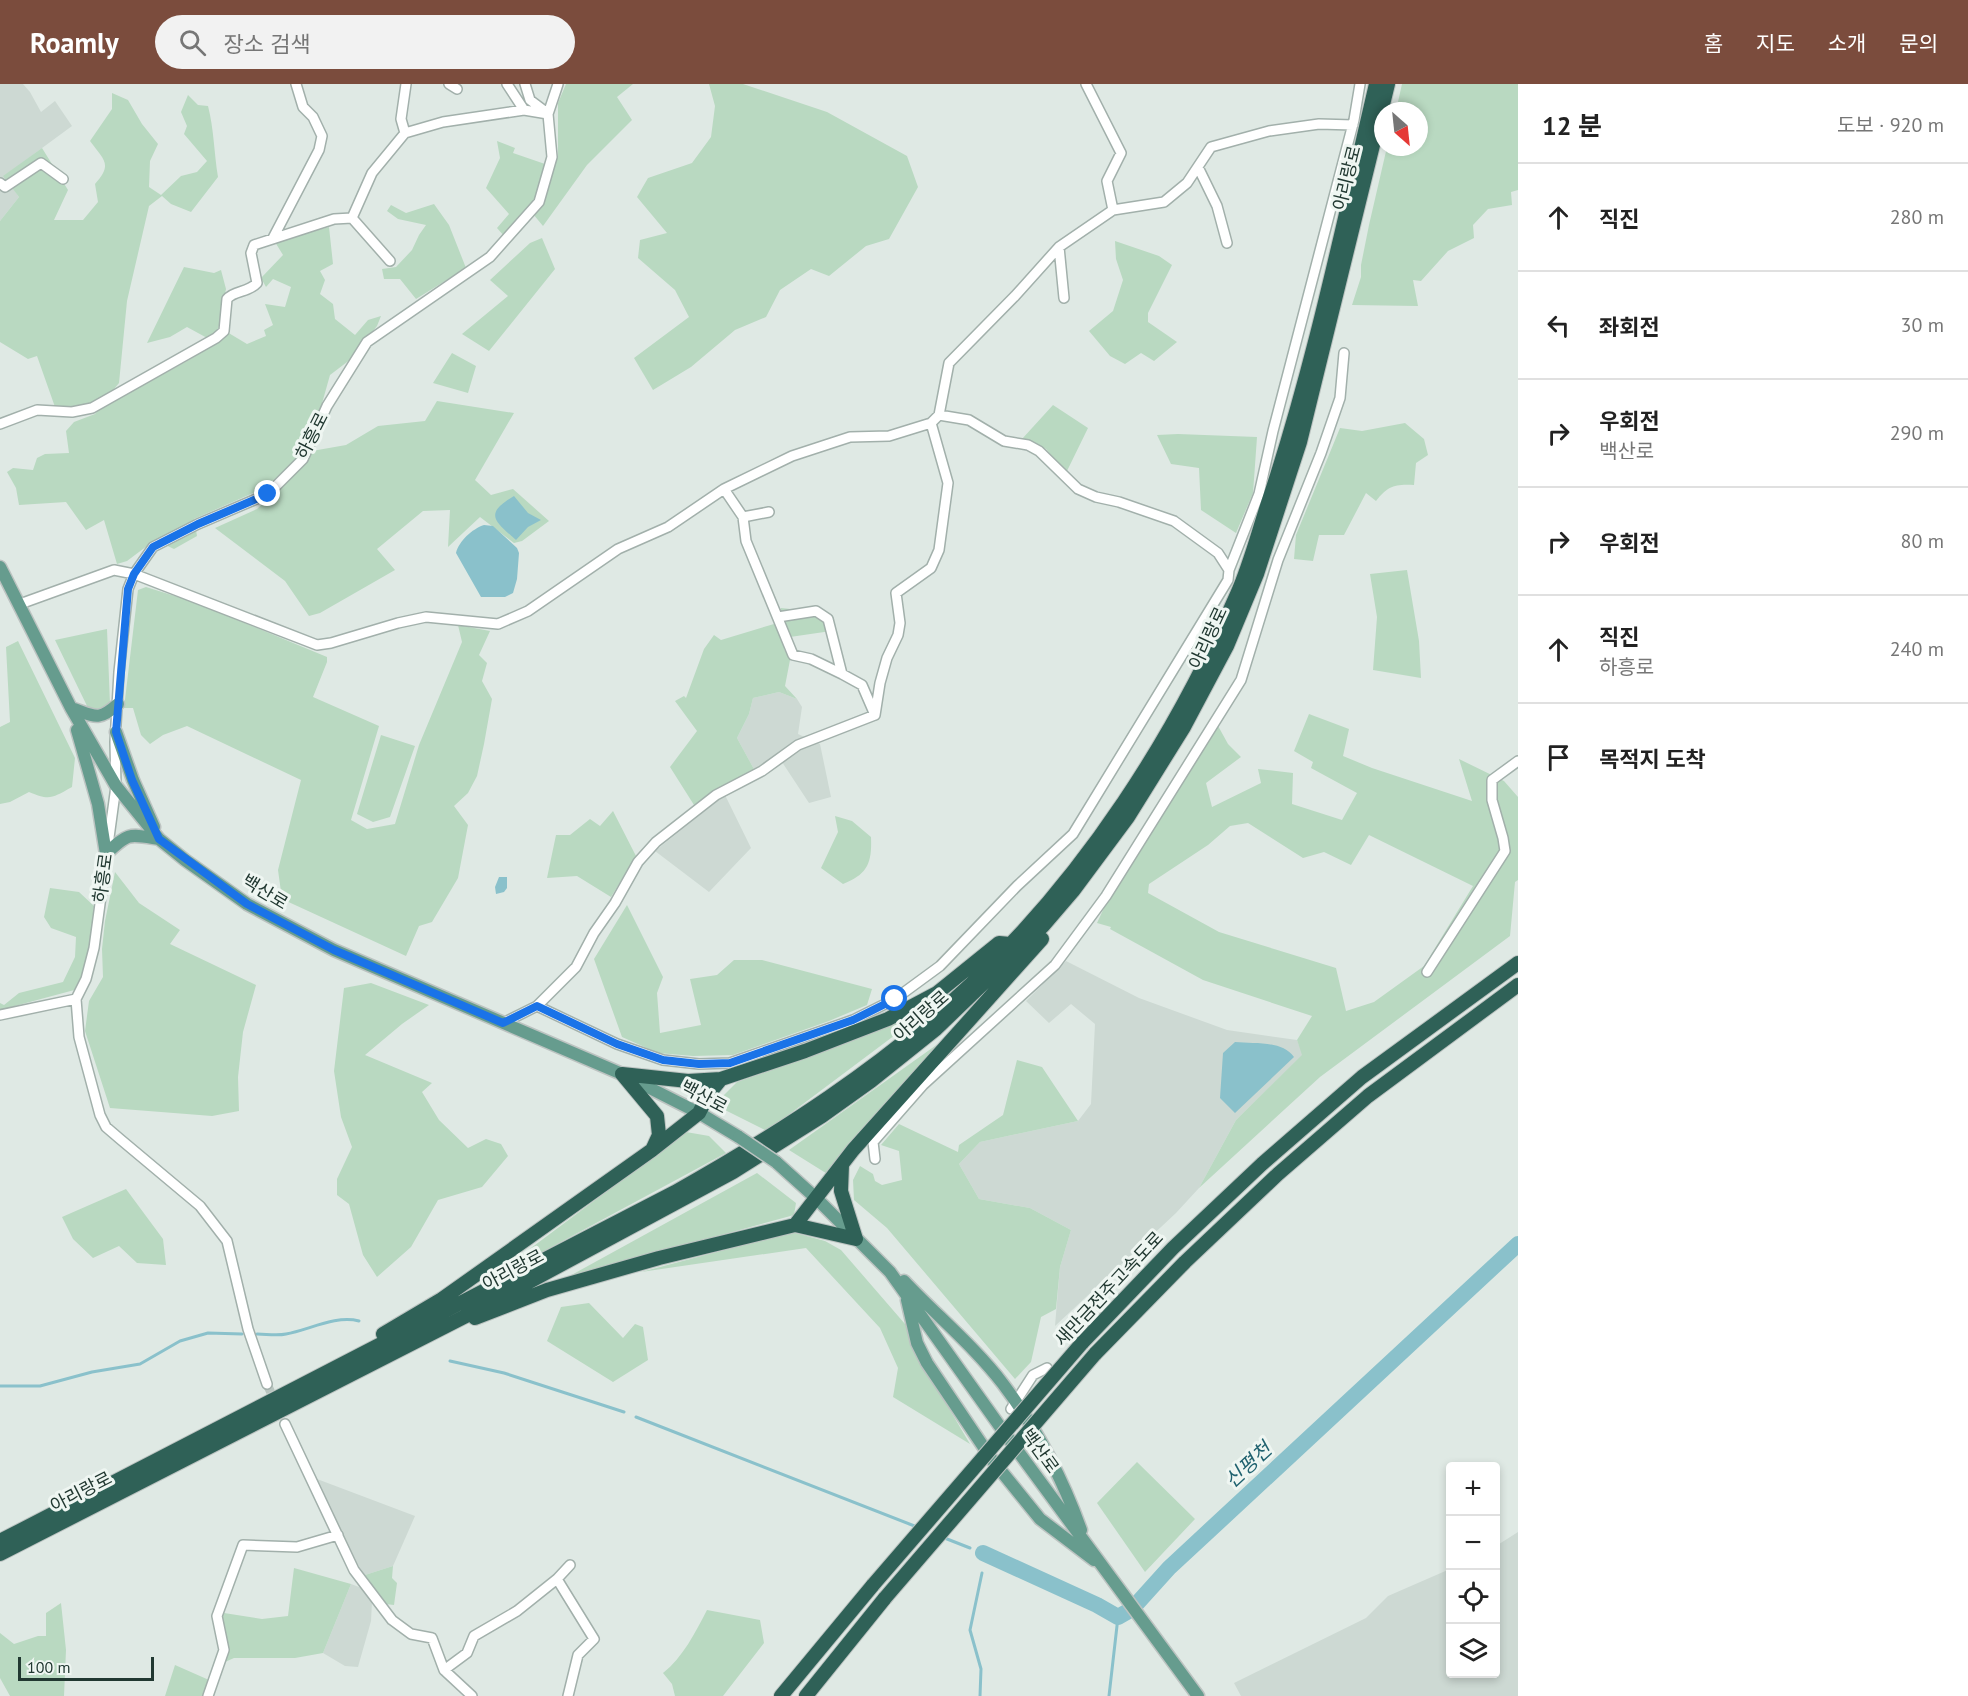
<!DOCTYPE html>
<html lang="ko">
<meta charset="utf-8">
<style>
body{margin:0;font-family:"PT Sans","Noto Sans KR",sans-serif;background:#f2f2f2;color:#222}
.controls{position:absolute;right:18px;bottom:18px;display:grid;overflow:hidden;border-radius:6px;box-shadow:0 3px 9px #0003}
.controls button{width:54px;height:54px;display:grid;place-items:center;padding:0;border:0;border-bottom:2px solid #e0e0e0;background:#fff;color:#222;font:30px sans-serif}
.compass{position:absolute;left:1374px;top:18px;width:54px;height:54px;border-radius:50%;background:#fff;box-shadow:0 3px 9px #0003;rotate:153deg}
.scale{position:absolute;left:18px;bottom:15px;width:136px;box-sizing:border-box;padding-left:6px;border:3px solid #213831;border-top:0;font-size:16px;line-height:21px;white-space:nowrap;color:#213831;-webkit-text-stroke:4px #eff6f2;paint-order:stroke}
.stop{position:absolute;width:18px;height:18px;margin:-14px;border:4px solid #1a73e8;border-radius:50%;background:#fff}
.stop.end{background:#1a73e8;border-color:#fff;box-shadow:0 2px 6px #0008}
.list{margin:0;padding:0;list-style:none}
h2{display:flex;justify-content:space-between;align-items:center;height:78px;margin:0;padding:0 24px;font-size:26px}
h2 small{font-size:20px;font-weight:400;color:#767676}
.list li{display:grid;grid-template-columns:39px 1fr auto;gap:18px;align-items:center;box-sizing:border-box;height:108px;padding:0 24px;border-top:2px solid #e0e0e0}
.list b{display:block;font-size:22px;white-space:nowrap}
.list p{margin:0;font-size:20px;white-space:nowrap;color:#767676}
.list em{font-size:20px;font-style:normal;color:#767676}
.icon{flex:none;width:33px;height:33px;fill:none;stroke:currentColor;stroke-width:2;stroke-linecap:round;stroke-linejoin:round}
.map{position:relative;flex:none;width:1518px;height:1612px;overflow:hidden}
header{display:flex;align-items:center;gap:36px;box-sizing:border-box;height:84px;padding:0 30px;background:#7b4c3d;color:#fff}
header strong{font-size:28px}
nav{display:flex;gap:33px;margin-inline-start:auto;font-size:21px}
.search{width:420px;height:54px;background:#f2f2f2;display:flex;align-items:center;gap:15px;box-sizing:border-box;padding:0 21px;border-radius:33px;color:#767676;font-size:22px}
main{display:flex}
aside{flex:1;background:#fff}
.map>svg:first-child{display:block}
</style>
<header>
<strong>Roamly</strong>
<div class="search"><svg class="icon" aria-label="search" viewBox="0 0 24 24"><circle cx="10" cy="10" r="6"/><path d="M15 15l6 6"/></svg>장소 검색</div>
<nav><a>홈</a><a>지도</a><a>소개</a><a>문의</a></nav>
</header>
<main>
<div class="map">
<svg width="1518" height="1612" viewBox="0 0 1518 1612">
<rect width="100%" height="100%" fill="#dfe9e4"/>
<path fill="#cdd9d3" d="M 0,0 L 23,0 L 30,8 L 41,28 L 55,17 L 72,42 L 4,92 L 19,113 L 0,137 Z
M 779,608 L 797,615 L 802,623 L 798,650 L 820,660 L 831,713 L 809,719 L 782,678 L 755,687 L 737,654 L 749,630 L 753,614 Z
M 725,711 L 751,764 L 709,808 L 655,767 Z
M 1066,877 L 1139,914 L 1227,946 L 1297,956 L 1303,971 L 1236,1036 L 1199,1104 L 1176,1129 L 1055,1242 L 1060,1183 L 1071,1146 L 1030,1124 L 979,1115 L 959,1080 L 980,1058 L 1078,1037 L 1091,1020 L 1095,940 L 1071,920 L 1049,939 L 1026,917 Z
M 317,1395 L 415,1432 L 393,1482 L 365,1491 L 354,1475 Z
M 1518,1448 L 1518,1612 L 1241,1612 L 1234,1599 L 1366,1534 L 1388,1512 L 1450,1485 L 1450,1590 L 1496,1590 L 1496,1462 Z
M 351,1500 L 367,1506 L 372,1518 L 371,1537 L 358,1583 L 345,1582 L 323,1569 Z"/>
<path fill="#b9d9c1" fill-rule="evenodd" d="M 566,0 L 633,0 L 617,13 L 632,36 L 587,81 L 543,142 L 533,130 L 541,119 L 558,72 L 558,19 Z
M 709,0 L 743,0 L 827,28 L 907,72 L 918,103 L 889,155 L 866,162 L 829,192 L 811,185 L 780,206 L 766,233 L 735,246 L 691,283 L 653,306 L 634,274 L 689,233 L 675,206 L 638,174 L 640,156 L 667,149 L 637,113 L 648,94 L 692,79 L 711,53 L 715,22 Z
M 1402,0 L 1518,0 L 1518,106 L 1511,108 L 1512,121 L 1488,125 L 1473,141 L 1474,154 L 1448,167 L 1421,197 L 1413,196 L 1418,222 L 1352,221 L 1361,193 L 1361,181 L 1369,141 L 1387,63 L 1419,63 L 1419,27 L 1396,27 Z
M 112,9 L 128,16 L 142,40 L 158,60 L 150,77 L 149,103 L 161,111 L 181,92 L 197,88 L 207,77 L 184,50 L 187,42 L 181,28 L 188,11 L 198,21 L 208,22 C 214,45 214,69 218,93 L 191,128 L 171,120 L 162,112 L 149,122 L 127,217 L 119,299 L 109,311 L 88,321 L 55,323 L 37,272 L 28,275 L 0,258 L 0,137 L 19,113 L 3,92 L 42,64 L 68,106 L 54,136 L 83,136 L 98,118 L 95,100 C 113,80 104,76 90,57 L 112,25 Z
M 497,57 L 515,64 L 513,69 L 545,80 L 534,119 L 504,152 L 497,144 L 509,130 L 486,104 L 500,74 Z
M 434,120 L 449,141 L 466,184 L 416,215 L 400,195 L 384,195 L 382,185 L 396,183 L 412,166 L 419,151 L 426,141 L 398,135 L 387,127 L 391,121 L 406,129 Z
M 329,143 L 333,180 L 320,187 L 325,196 L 320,210 L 333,220 L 335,235 L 355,251 L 368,236 L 381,232 L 377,242 L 351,275 L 330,291 L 321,323 L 303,368 L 292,381 L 262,405 L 194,435 L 197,452 L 174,465 L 155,456 L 127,477 L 117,480 L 104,436 L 86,446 L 66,418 L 19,421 L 16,404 L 7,388 L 13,384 L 33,386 L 37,374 L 45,370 L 69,369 L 66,347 L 74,338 L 95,330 L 98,326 L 189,276 L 217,258 L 227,248 L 247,260 L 266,252 L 264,246 L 273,241 L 265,220 L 285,223 L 291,203 L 273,195 L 266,203 L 261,194 L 283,171 L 275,158 Z
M 542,154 L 555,185 L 489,267 L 462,250 L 508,212 L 490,196 L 530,159 Z
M 1115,157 L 1159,172 L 1172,181 L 1148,229 L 1148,238 L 1177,258 L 1154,277 L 1141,269 L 1125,280 L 1110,272 L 1089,247 L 1113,227 L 1123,196 L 1116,175 Z
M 184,183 L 214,189 L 221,186 L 226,205 L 218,246 L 209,255 L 187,243 L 170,253 L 147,259 Z
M 452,269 L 476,282 L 468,309 L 433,299 Z
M 437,317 L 514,329 L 475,396 L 491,411 L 513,405 L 549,437 L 522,457 L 514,459 L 480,433 L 448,463 L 450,426 L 423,427 L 377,465 L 395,486 L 320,529 L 309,532 L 285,497 L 215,444 L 257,425 L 303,382 L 312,367 L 346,361 L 378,342 L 425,337 Z
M 1053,321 L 1088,344 L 1066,389 L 1046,365 L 1022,355 Z
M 1405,339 L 1424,355 L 1428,371 L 1416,379 L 1414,401 C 1394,400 1388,402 1376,417 L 1366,409 L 1344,451 L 1319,451 L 1313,477 L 1294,475 L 1296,451 L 1340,344 L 1362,347 Z
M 1178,350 L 1257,353 L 1253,409 L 1236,449 L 1201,426 L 1199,384 L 1171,380 L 1157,351 Z
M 1407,486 L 1419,557 L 1421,594 L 1373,586 L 1377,533 L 1370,490 Z
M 146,503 L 194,518 L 327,573 L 327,578 L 313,613 L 379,642 L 351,736 L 367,745 L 395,740 L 419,661 L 462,558 L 458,541 L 490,547 L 479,571 L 487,579 L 482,597 L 492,615 L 484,660 L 477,692 L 468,709 L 454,722 L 468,741 L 458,794 L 432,838 L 419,842 L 406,872 L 282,815 L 278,786 L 301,696 L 187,642 L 163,651 L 150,660 L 141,651 L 133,624 L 124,624 L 138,506 Z
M 781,524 L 828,529 L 831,547 L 790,553 L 784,565 L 790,576 L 785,602 L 797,615 L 779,608 L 753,614 L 749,630 L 737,654 L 755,687 L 694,721 L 670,683 L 697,647 L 675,617 L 684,612 L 686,614 L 704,565 L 714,551 L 721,556 L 774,540 Z
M 107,545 L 110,620 L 102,626 L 88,624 L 55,556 Z
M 18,557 L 75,674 L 72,703 C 52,714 50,717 29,708 L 10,718 L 0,720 L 0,643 L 10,638 L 6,563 Z
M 1309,630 L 1349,645 L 1343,672 L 1372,684 L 1472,717 L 1459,675 L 1504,697 L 1518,713 L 1518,796 L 1515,798 L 1510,852 L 1320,993 L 1199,1104 L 1236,1036 L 1302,971 L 1297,956 L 1312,932 L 1203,896 L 1110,845 L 1111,843 L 1097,839 L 1110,811 L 1217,640 L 1228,660 L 1241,673 L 1206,699 L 1212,723 L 1261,699 L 1258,685 L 1293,689 L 1292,720 L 1342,736 L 1357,709 L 1311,684 L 1313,678 L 1294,667 ZM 1248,739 L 1303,774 L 1324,768 L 1351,781 L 1369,751 L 1473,802 L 1424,882 L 1374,918 L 1346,927 L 1336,884 L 1219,848 L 1148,809 L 1149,800 L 1208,761 L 1230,742 Z
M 381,651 L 415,662 L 390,733 L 373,738 L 357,730 Z
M 613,727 L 636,772 L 611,813 L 577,792 L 547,794 L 556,751 L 570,751 L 590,735 L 600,742 Z
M 835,732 L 852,737 L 871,753 C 872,779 868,790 843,800 L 821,784 L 838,748 Z
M 115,788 L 139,819 L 180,846 L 170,860 L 256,901 L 243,948 L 238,993 L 239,1027 L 212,1032 L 110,1024 L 85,947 L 89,917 L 103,893 L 102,865 L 105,837 Z
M 50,804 L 79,808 L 94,822 L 89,864 L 78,905 L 0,926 L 0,919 L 4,921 L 19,909 L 63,898 L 75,873 L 76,853 L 51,844 L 44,833 Z
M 627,821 L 663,893 L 657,909 L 660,949 L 701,941 L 690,895 L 717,891 L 734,876 L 762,876 L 872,905 L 867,921 L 829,937 L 733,971 L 693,972 L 658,969 L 622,953 L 594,875 Z
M 371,899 L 429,921 L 402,940 L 365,971 L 432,999 L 422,1008 L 439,1036 L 468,1064 L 486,1055 L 501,1060 L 508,1072 L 482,1103 L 438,1116 L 411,1163 L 377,1193 L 363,1171 L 349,1120 L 337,1111 L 337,1095 L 352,1063 L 341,1033 L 334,987 L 344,904 Z
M 939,918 L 767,1047 L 723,1025 L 720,1015 L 737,998 L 816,970 Z
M 942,957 L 829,1091 L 789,1066 Z
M 1017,976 L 1042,983 L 1078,1037 L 980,1058 L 959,1080 L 979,1115 L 1030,1124 L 1071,1146 L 1060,1183 L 1056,1225 L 1041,1233 L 1031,1278 L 1015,1295 L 887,1144 L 854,1116 L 853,1096 L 860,1082 L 873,1090 L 875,1097 L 882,1101 L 902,1096 L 899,1067 L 881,1061 L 899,1040 L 958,1068 L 959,1061 L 1003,1031 Z
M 686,1048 L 709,1052 L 726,1069 L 483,1200 Z
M 757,1089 L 796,1119 L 794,1131 L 566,1194 Z
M 126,1105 L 163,1155 L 166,1181 L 137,1179 L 119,1162 L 93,1174 L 73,1155 L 62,1133 Z
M 792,1148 L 825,1157 L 841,1166 L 905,1240 L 944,1316 L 970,1360 L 893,1313 L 898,1284 L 880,1244 L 806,1164 L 641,1188 Z
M 589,1219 L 623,1254 L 635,1240 L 643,1243 L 648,1276 L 613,1298 L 547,1257 L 561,1223 Z
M 1137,1378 L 1195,1435 L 1145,1488 L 1097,1419 Z
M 393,1482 L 392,1494 L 397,1499 L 394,1521 L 385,1520 L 365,1491 Z
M 294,1484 L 351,1500 L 323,1569 L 295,1574 L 234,1574 L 225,1578 L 226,1561 L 220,1533 L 224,1529 L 262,1535 L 288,1532 Z
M 61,1519 L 66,1566 L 64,1612 L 10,1612 L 0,1594 L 0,1549 L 14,1560 L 38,1552 L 46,1552 L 46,1529 Z
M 707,1526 L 760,1536 L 764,1559 L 723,1612 L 675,1612 L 672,1600 L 663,1589 C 683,1573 695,1549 707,1526 Z
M 175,1581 L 209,1596 L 202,1612 L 165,1612 Z"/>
<path fill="#8ac1cb" d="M 514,412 L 528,429 L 541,436 L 528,443 L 516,456 C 495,437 483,430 514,412 Z
M 484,441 L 493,442 L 517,464 L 519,469 L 517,495 L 513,509 L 505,513 L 481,513 L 456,469 C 459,457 472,445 484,441 Z
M 499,793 L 507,793 L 507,804 L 504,808 L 496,810 L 495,803 Z
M 1235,958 C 1254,960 1282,956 1294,973 L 1235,1029 L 1220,1014 L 1223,969 Z"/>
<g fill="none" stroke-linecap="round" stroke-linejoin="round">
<path stroke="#8ac1cb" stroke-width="3" d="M 257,1250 C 266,1250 277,1252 286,1250 C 309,1246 335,1231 359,1237
M 450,1277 L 504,1289 L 624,1328
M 0,1302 L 40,1302 L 92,1288 L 140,1280 L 180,1257 L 208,1249 L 242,1250
M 636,1333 L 917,1443
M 942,1453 L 970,1464
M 985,1476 L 986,1471
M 980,1612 L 981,1585 L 970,1546 L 982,1489
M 1109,1612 L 1118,1533"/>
<path stroke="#8ac1cb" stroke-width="16" d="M 983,1469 L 1097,1521 L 1118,1533 L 1132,1525 L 1169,1484 L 1518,1160"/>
<path stroke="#b9c6c0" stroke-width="9" stroke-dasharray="9 4.5" stroke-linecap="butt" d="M 267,1300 L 285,1340"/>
<g stroke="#a2b0ab" stroke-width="12">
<path id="minor" d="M 449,0 L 457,5
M 507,0 L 524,26
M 525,0 L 530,16 L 546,28
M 1086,0 L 1121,69 L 1107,97 L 1113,126
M 405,49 L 401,35 L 406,0
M 1198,83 L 1217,122 L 1227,159
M 0,99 L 5,103 L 41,79 L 63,95
M 352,134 L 390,177
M 273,154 L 319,66 L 322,52 L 313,33 L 303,23 L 296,0
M 1059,163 L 1064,214
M 939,331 L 969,336 L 1004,357 L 1028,361 L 1039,367 L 1078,405 L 1096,413 L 1119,418 L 1174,437 L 1218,469 L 1229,486
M 0,340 L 37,326 L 72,328 L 92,324 L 216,254 L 224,247 L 227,215 C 234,206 248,209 257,199 L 251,169 L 254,161 L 334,135 L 352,134 L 372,89 L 405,49 L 443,38 L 524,26 L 548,30
M 724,405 L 743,433 L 746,457 L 793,571 L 811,575 L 842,590
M 743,433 L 769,428
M 20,520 L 114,486 L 134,490 L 317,561 L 331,559 L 398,539 L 426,533 L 498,540 L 528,527 L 618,465 L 668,443 L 724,405 L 792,372 L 850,353 L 889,352 L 931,339 L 939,331 L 949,279 L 1015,212 L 1059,163 L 1113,126 L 1164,118 L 1187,99 L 1211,63 L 1269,47 L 1319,40 L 1353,41
M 778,533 L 816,527 L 828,535 L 842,590 L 862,601 L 875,631
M 1427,888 L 1505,767 L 1503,754 L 1492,716 L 1492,696 L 1518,677
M 76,915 L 79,953 L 100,1031 L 106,1043 L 120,1055 L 200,1122 L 227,1157 L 248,1245 L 267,1300
M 537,922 L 617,960 L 663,976 L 699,980 L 730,979 L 853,936 L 895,915 L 940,882 L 1017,802 L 1073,750 L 1228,496 L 1229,486 L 1259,410 L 1273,347 L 1354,36 L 1360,0
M 0,931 L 76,915 L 86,895 L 94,864 L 116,702 L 115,658 L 119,588 L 128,505 L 134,490 L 153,463 L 198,440 L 268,410 L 303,375 L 327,322 L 367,258 L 490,173 L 539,118 L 552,73 L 548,30 L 558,0
M 503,939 L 537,922 L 576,883 L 594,849 L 615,819 L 638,778 L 656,758 L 716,711 L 762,687 L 798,661 L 875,631 L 880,599 L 887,574 L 898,551 L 900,539 L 896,509 L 931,484 L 939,466 L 948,399 L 931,339
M 875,1075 L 873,1058 L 923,1001 L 1055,881 L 1106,812 L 1241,596 L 1278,476 L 1321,369 L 1340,314 L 1344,269
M 1011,1325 L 1033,1291 L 1047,1284
M 285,1340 L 354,1486 L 392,1536 L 411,1550 L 432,1554 L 444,1586 L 472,1612
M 557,1495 L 594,1555 L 578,1571 L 568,1612
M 444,1586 L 467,1569 L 474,1552 L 517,1527 L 557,1495 L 570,1481
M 208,1612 L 224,1566 L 217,1532 L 243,1461 L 297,1463 L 338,1451"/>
</g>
<g stroke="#bcc3c1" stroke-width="15">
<path id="major" d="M 0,483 L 71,624 L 116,702 L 159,755 L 185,776 L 247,820 L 334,866 L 622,990 L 699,1029 L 739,1053
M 71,624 C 95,632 98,638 118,620
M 77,646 L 98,720 L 106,770
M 116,648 L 133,696 L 154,743
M 106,770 C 129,748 129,750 159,755
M 776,1078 L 817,1115 L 890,1188 L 1006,1351 L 1198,1612
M 904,1197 C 936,1231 975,1263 1003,1300 C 1037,1345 1062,1393 1081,1446
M 907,1216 L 917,1259 L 927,1279 L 993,1377 L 1040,1435 L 1094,1476"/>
</g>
<g stroke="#bcc3c1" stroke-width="16">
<path id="highway" d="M 622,990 L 688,997 L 721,995
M 622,990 L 657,1032 L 659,1051 L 653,1064
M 795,1141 L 856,1155 L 841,1107 L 842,1081
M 475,1234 L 547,1206 L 659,1174 L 795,1141 L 853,1066 L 1042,855
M 383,1250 L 442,1215 L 652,1066 L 699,1029 L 708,1011 L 721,995 L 805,967 L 888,935 L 937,909 L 999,859 L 1010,860
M 1082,1259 L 1173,1164 L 1262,1080 L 1362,993 L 1518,879
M 1095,1270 L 1185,1178 L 1278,1090 L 1368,1012 L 1518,901
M 0,1457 L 675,1108 C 780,1049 884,982 972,899 C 1086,791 1175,653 1237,510 C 1250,481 1258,449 1268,419 C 1314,282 1343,140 1376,0
M 0,1470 L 464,1233 L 733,1088 L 822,1032 L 871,997 L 936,945 L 1043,842 L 1073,807 L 1128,733 L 1184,643 L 1227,562 L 1257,490 L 1300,358 L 1388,0
M 781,1612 L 873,1501
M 806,1612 L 885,1514"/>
</g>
<use href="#minor" stroke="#fff" stroke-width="9"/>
<use href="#major" stroke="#669c8e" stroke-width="12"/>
<use href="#highway" stroke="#2f6157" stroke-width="14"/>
<g stroke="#bcc3c1" stroke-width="15" stroke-linecap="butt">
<path id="major-bridge" d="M 739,1053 L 776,1078"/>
</g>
<g stroke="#bcc3c1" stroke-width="16" stroke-linecap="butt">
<path id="highway-bridge" d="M 873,1501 L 1082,1259
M 885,1514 L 1095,1270"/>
</g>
<use href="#major-bridge" stroke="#669c8e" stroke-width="12"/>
<use href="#highway-bridge" stroke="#2f6157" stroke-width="14"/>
</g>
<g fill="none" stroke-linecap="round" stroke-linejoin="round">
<path stroke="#1a73e8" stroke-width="8" d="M 268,410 L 198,440 L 153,463 L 134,490 L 128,505 L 116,648 L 132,696 L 159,755 L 247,820 L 334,866 L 503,939 L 537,922 L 617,960 L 663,976 L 699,980 L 730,979 L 853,936 L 895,915"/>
</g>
<g text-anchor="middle" stroke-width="6" stroke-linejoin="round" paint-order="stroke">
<g font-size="18" fill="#213831" stroke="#eff6f2">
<text transform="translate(1347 94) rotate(-76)" y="6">아리랑로</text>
<text transform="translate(312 352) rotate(-63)" y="6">하흥로</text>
<text transform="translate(1208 554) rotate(-65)" y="6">아리랑로</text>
<text transform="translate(103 794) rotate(-82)" y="6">하흥로</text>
<text transform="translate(265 808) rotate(31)" y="6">백산로</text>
<text transform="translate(921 932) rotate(-41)" y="6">아리랑로</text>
<text transform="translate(704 1013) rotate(28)" y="6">백산로</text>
<text transform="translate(513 1186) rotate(-28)" y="6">아리랑로</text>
<text transform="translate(1109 1205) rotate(-47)" y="6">새만금전주고속도로</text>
<text transform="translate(1040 1367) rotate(54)" y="6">백산로</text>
<text transform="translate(81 1408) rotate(-27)" y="6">아리랑로</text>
</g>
<g font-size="20" font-style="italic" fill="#20626f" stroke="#eff6f2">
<text transform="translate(1248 1381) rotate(-43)" y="7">신평천</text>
</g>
</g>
</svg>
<div class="controls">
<button>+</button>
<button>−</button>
<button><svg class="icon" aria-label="locate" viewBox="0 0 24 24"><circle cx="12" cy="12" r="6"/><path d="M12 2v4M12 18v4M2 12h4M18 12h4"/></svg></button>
<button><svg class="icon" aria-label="layers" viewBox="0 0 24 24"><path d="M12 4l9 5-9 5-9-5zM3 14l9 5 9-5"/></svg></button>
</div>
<svg class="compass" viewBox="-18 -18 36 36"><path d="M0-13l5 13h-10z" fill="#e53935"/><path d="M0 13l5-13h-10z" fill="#767676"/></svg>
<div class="scale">100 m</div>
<div class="stop" style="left:895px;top:915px"></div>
<div class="stop end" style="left:268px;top:410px"></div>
</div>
<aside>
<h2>12 분<small>도보 · 920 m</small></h2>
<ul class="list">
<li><svg class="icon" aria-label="ahead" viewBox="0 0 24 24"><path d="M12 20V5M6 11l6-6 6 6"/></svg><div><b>직진</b></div><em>280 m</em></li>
<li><svg class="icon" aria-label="left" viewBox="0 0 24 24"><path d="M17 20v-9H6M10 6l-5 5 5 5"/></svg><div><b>좌회전</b></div><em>30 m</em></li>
<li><svg class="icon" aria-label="right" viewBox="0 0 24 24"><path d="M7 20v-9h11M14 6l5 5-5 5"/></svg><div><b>우회전</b><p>백산로</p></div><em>290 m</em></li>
<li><svg class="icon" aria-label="right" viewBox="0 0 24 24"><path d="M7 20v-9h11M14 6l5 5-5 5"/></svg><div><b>우회전</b></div><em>80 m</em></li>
<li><svg class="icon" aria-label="ahead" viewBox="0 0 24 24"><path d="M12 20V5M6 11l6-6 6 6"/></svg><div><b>직진</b><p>하흥로</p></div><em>240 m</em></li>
<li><svg class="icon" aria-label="arrive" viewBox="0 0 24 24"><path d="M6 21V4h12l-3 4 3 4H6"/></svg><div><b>목적지 도착</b></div></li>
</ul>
</aside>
</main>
